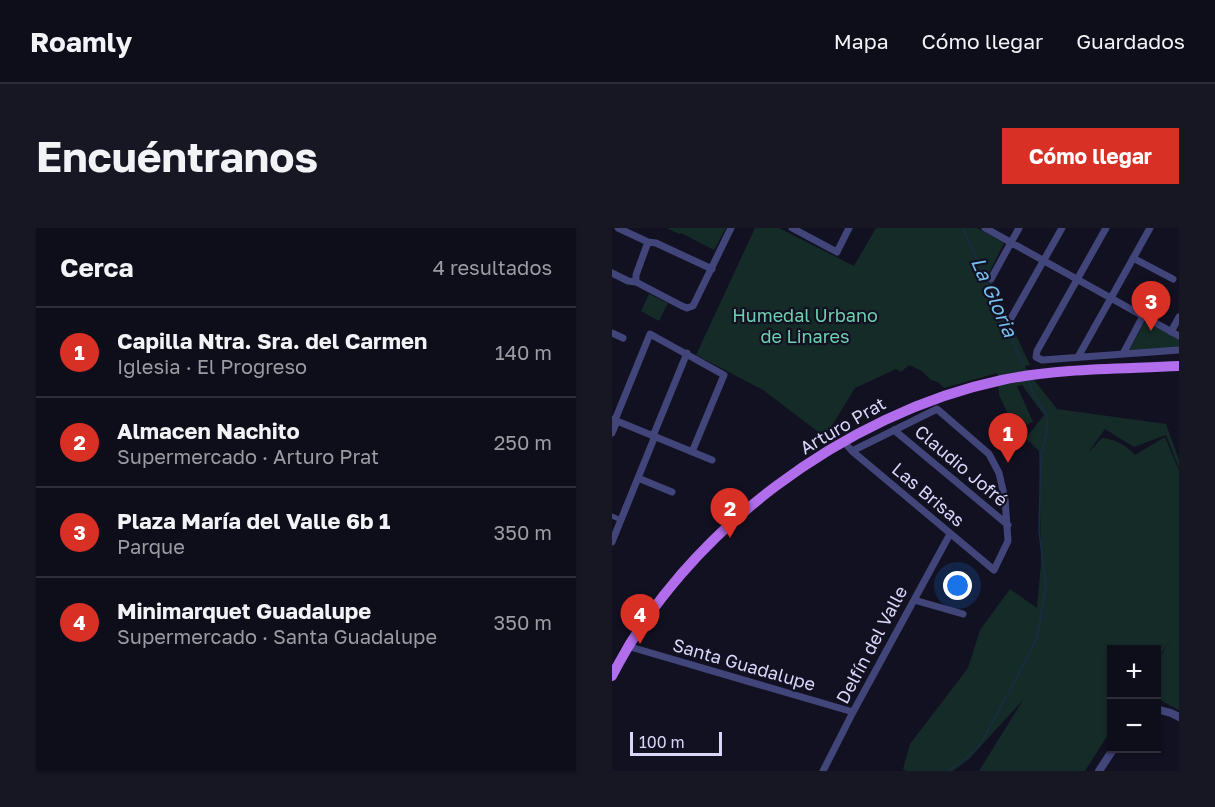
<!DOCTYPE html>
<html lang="es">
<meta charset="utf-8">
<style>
body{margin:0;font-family:"Golos Text",sans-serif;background:#171623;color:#f1f3f6}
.controls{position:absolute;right:18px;bottom:18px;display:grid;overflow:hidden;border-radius:0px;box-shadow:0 2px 4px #0004}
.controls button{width:54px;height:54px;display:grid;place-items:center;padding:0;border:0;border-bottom:2px solid #2e2d39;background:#0e0d1a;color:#f1f3f6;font:30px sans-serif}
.scale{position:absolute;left:18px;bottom:15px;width:92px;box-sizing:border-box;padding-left:6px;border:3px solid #d8d7f9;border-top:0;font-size:16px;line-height:21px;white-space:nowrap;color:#d8d7f9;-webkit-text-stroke:4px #121122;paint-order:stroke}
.you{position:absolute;left:346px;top:358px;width:21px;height:21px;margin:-15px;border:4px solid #fff;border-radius:50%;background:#1a73e8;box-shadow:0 0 0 9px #1a73e833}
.badge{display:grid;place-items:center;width:39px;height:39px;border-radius:50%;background:#d93025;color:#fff;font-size:20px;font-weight:700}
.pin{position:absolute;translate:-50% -50px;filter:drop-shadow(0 2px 3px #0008)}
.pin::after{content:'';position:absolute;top:32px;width:21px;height:18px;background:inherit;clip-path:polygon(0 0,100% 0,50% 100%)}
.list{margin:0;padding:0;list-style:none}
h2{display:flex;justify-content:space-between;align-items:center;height:78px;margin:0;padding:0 24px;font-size:26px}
h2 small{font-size:20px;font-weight:400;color:#9b9ca2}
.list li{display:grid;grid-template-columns:39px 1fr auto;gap:18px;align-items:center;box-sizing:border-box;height:90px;padding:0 24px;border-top:2px solid #2e2d39}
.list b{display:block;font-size:22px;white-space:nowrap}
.list p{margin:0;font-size:20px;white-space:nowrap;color:#9b9ca2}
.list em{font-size:20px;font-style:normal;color:#9b9ca2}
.map{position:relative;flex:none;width:567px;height:543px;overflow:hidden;border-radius:0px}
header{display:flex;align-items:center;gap:36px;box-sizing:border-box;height:84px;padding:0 30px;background:#0e0d1a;border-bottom:2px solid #2e2d39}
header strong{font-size:28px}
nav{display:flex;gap:33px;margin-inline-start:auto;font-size:21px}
.intro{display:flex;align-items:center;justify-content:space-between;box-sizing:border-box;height:144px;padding:0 36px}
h1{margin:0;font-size:42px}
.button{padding:15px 27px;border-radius:0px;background:#d93025;color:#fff;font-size:21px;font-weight:700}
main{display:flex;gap:36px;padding:0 36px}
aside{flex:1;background:#0e0d1a;border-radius:0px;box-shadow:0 2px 4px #0004}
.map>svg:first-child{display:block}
</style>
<header>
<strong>Roamly</strong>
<nav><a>Mapa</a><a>Cómo llegar</a><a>Guardados</a></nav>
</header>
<div class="intro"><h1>Encuéntranos</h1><a class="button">Cómo llegar</a></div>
<main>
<aside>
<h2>Cerca<small>4 resultados</small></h2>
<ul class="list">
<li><span class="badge">1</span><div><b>Capilla Ntra. Sra. del Carmen</b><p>Iglesia · El Progreso</p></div><em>140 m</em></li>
<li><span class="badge">2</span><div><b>Almacen Nachito</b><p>Supermercado · Arturo Prat</p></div><em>250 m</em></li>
<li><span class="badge">3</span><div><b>Plaza María del Valle 6b 1</b><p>Parque</p></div><em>350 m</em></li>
<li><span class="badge">4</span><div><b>Minimarquet Guadalupe</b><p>Supermercado · Santa Guadalupe</p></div><em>350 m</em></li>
</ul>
</aside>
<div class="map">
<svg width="567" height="543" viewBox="0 0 567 543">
<rect width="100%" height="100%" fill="#121122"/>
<path fill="#152b28" d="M 55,0 L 114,0 L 102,22 L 69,5 L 67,6 Z
M 143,0 L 167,0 L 242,38 L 264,0 L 365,0 L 392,15 L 376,47 L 418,137 L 413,138 L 415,143 L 445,181 L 554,196 L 567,232 L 567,240 L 554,207 L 522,219 L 493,201 L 475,226 L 490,210 C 505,212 512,216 523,227 L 553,209 L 567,243 L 567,482 L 546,471 L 545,434 L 560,409 L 545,432 L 544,422 L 500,422 L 499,502 L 473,543 L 367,543 L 411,472 L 357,531 L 341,543 L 294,543 L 291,541 L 298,516 L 356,440 L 368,402 L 398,361 L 425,380 L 429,335 L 427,223 L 414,210 L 432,187 L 410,157 L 405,158 L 421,194 L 403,201 L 387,167 L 385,145 L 332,160 L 326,154 L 319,152 L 310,143 L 297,137 L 289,144 L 284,141 L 243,160 L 213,209 L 151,162 L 84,127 Z
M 37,66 L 56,75 L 47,93 L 29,83 Z
M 533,93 L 567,112 L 567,122 L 516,125 Z"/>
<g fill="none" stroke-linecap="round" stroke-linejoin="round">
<path stroke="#172d46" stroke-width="1.5" d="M 351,0 L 412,139
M 336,543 L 354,530 L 368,517 L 403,453 L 425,409 L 427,399 L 434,359 L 427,303 L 429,227 L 435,204 L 435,187 L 421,166 L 417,153"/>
<path stroke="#42457a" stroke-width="5" d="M 0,288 L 9,292"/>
<path stroke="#42457a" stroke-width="7" d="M 6,0 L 36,14 L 44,15 L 100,41
M 180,0 L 225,24 L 237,0
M 373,0 L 567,108
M 494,0 L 425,123 L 424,129 L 430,132 L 567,122
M 521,30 L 561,51
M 0,45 L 16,53 L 24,54 L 70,78 L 75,80 L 81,78 L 119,0
M 379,51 L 407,0
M 24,54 L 24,47 L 36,14
M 398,92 L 450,0
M 559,104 L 567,89
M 0,105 L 11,110
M 511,126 L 531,88
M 466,129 L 538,0
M 0,191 L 100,232
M 3,192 L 38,106 L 112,147 L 80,224
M 282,202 L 396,297
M 0,205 L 5,193
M 41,208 L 75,125
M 232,214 L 240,223 L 382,342 L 396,313 L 393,271 L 387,245 L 377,226 L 325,181 L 240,223
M 26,250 L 60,264
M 0,314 L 43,208
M 302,372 L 351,386
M 15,418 L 241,484
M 211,543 L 241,484 L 338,306"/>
<path stroke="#42457a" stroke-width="8" d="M 544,481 L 559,485 L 567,489
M 487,543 L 502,520"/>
<path stroke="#b16deb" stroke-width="10" d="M 0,448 C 73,304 233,185 390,152 C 448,140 509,141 567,138"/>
</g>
<g text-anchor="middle" stroke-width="4.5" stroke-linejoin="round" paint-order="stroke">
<g font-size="18" fill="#6dd0ae" stroke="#121122">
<text x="193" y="94">Humedal Urbano<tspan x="193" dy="21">de Linares</tspan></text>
</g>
<g font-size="18" fill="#d8d7f9" stroke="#121122">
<text transform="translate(231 198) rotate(-30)" y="6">Arturo Prat</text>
<text transform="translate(349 238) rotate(40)" y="6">Claudio Jofré</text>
<text transform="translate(316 267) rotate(40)" y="6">Las Brisas</text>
<text transform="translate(260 417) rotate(-62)" y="6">Delfín del Valle</text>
<text transform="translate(132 437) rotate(16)" y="6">Santa Guadalupe</text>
</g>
<g font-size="20" font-style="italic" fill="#73beec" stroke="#121122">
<text transform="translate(382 69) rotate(66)" y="7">La Gloria</text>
</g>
</g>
</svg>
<div class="controls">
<button>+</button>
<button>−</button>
</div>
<div class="scale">100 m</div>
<div class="you"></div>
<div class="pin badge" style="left:396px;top:235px">1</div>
<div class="pin badge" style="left:118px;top:310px">2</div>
<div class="pin badge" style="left:539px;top:103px">3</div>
<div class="pin badge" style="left:28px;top:416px">4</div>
</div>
</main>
